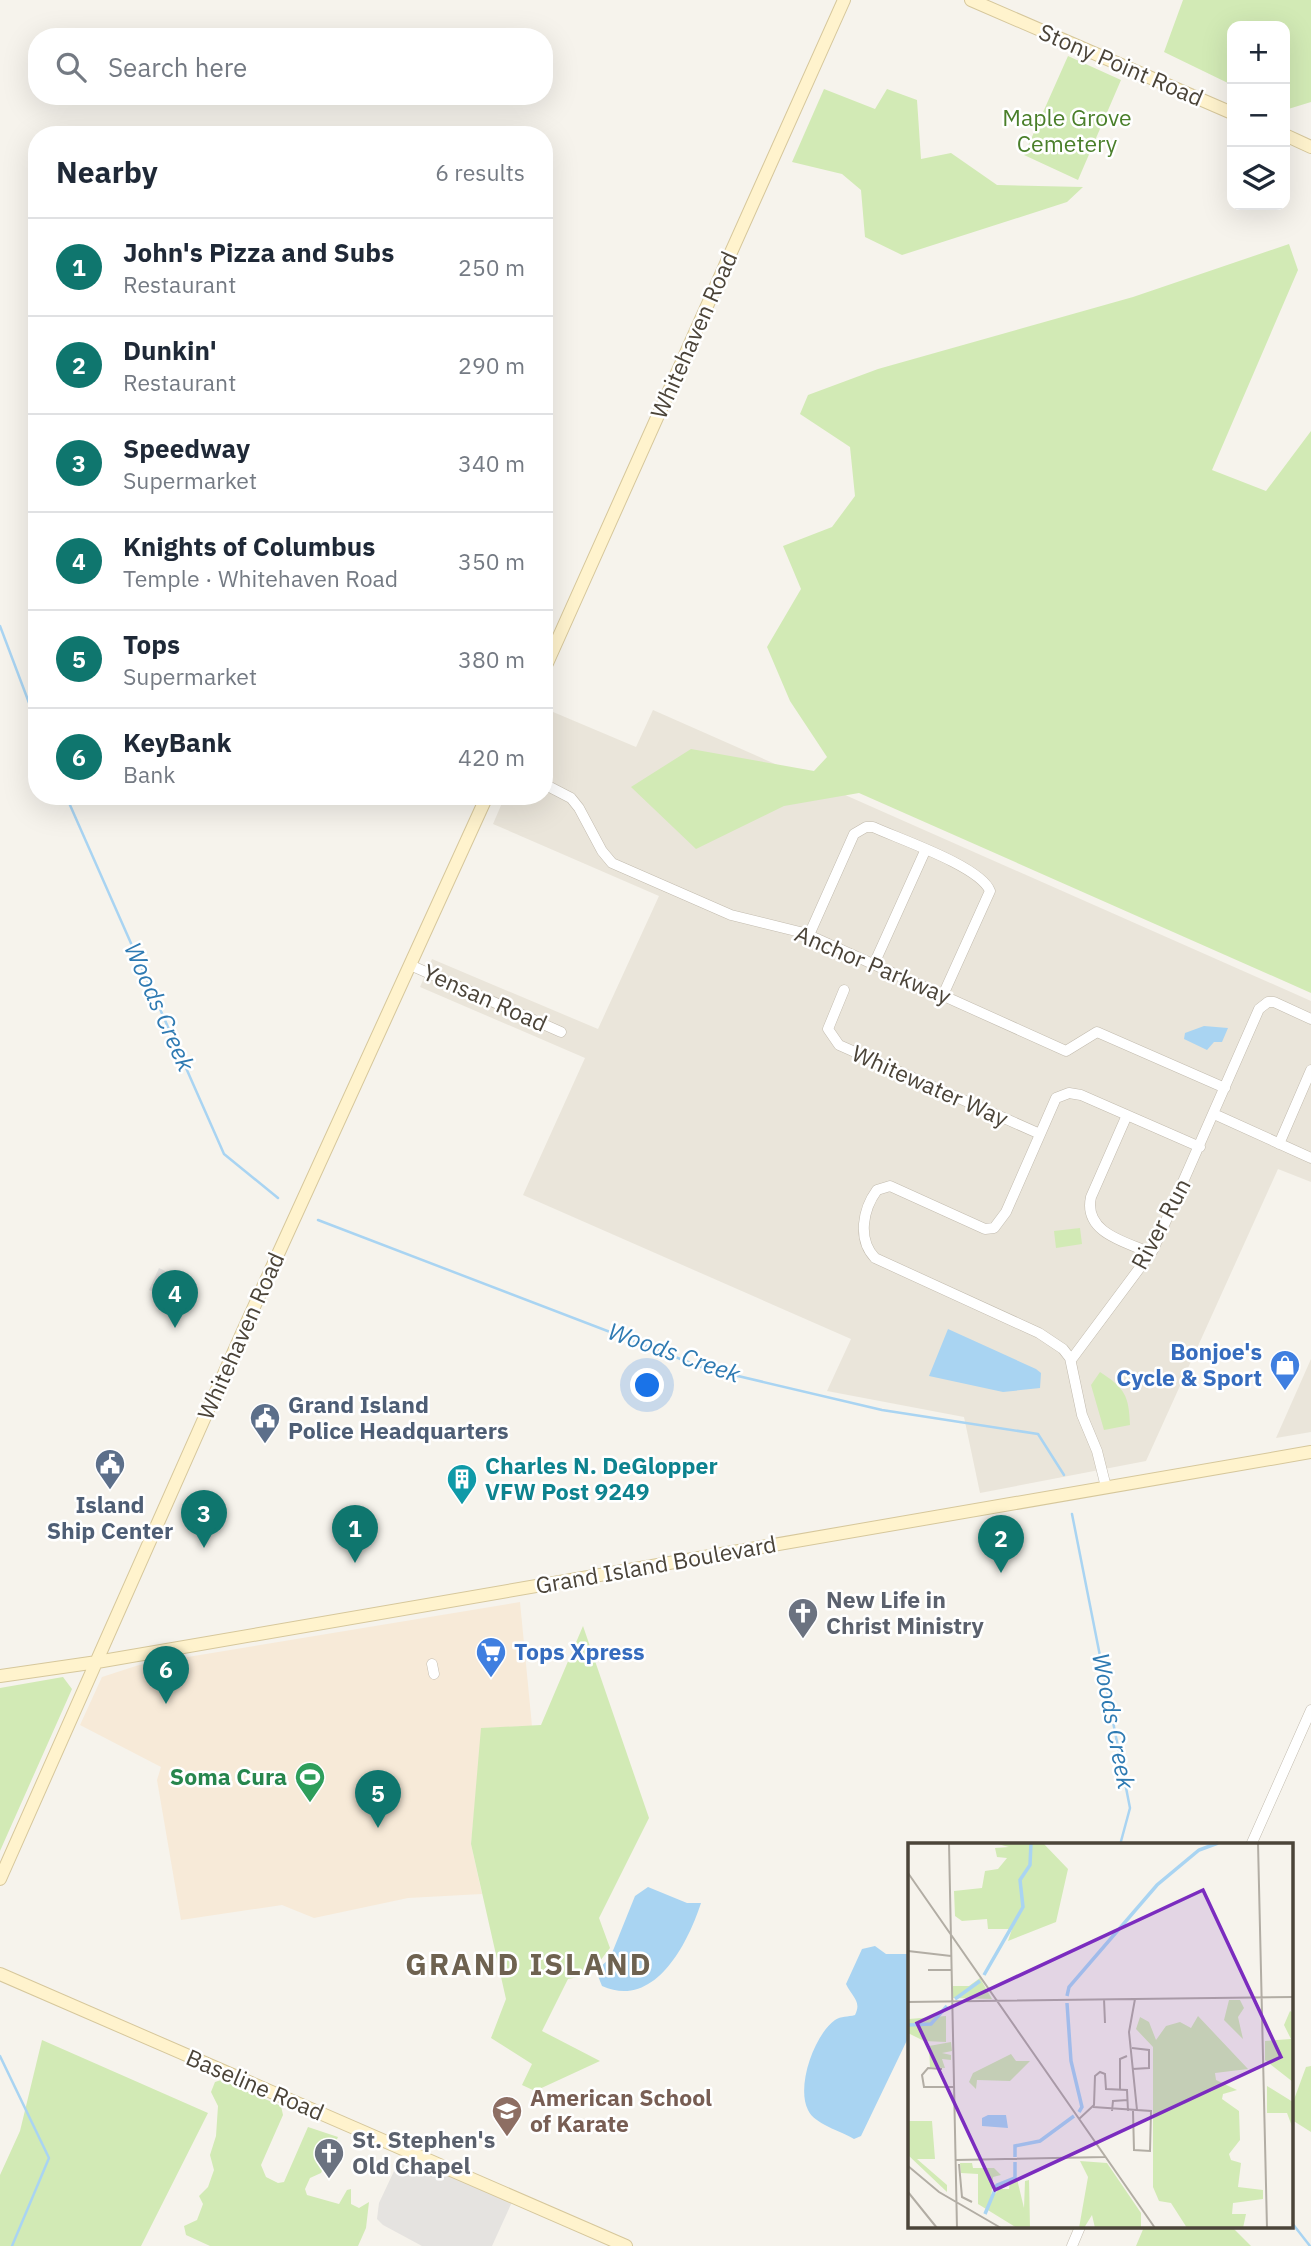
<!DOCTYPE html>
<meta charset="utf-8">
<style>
body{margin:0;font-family:"IBM Plex Sans",sans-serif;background:#f2f2f3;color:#1f2937}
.controls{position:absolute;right:21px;top:21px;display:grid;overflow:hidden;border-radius:14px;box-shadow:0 7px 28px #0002}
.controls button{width:63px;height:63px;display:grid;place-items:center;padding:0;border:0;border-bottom:2px solid #e0e1e3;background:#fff;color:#1f2937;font:35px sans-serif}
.you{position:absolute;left:648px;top:1386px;width:24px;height:24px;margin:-18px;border:5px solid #fff;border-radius:50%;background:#1a73e8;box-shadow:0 0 0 10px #1a73e833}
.badge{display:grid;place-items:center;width:46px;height:46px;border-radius:50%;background:#0f766e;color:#fff;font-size:23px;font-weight:700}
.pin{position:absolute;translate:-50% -58px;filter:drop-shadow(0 2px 4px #0008)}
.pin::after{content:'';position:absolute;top:37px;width:24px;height:21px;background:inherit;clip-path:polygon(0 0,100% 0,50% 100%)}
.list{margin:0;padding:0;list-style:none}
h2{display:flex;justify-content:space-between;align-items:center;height:91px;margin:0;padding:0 28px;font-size:30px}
h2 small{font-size:23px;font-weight:400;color:#747a83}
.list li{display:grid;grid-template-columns:46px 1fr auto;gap:21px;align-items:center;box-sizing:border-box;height:98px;padding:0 28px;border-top:2px solid #e0e1e3}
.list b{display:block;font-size:26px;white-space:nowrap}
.list p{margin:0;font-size:23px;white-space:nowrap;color:#747a83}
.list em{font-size:23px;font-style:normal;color:#747a83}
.icon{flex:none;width:38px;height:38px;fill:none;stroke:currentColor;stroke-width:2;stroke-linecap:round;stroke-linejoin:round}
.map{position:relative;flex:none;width:1311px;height:2246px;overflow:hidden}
.search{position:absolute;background:#fff;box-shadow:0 7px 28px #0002;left:28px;top:28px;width:525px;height:77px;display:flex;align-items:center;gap:18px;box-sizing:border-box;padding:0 24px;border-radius:28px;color:#747a83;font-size:26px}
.panel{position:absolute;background:#fff;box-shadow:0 7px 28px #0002;left:28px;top:126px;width:525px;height:679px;border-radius:28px}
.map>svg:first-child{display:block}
</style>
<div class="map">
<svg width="1311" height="2246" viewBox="0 0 1311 2246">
<rect width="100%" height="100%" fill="#f6f3ec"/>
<path fill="#eae5da" d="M 546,709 L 636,747 L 653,710 L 1311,1001 L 1311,1182 L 1278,1169 L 1146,1461 L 980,1493 L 964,1417 L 827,1391 L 851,1339 L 523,1195 L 585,1058 L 420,987 L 432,959 L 598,1029 L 659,896 L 493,824 L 505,796 L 544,796 Z
M 1311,1359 L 1311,1432 L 1276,1438 Z"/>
<path fill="#f7ead8" d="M 520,1602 L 532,1726 L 482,1728 L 471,1844 L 482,1894 L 408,1898 L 314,1918 L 282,1905 L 181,1920 L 157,1780 L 161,1767 L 80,1725 L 102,1677 L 139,1665 Z"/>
<path fill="#d2eab5" d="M 1183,0 L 1311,0 L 1311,102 L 1285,110 L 1285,26 L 1232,26 L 1232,85 L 1164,52 Z
M 1068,56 L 1121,80 L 1078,180 L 1024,155 Z
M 824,89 L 875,109 L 887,89 L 917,100 L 921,159 L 951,153 L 997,185 L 1083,187 L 1067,202 L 902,255 L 865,237 L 861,190 L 842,174 L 792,162 Z
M 1289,244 L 1298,270 L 1212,470 L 1266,491 L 1311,431 L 1311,993 L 859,793 L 784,806 L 696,849 L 631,787 L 691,749 L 814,771 L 827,757 L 790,701 L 767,647 L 801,589 L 783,546 L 832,527 L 855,496 L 850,447 L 800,414 L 808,395 L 878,369 L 1133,297 Z
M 1080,1228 L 1082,1244 L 1056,1248 L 1054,1231 Z
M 1100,1372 C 1125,1388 1129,1396 1130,1425 L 1104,1430 L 1091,1385 Z
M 583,1626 L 649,1818 L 599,1918 L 610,1948 L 589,1975 L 568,1979 L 542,2031 L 600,2061 L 535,2091 L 522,2085 L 532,2064 L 491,2038 L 506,1999 L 471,1844 L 481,1728 L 541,1725 Z
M 63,1677 L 72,1689 L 0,1851 L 0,1688 Z
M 42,2040 L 208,2113 L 141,2246 L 0,2246 L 0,2175 L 20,2131 Z
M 1311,2066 L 1311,2132 L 1292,2120 L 1292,2105 L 1306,2067 Z
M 221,2080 L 281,2106 L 283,2115 L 261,2165 L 266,2177 L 278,2183 L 284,2182 L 308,2127 L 338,2137 L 321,2173 L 310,2178 L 305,2189 L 307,2195 L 339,2204 L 347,2190 L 351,2189 L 351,2204 L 359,2208 L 369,2202 L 366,2228 L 358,2246 L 210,2246 L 186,2235 L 184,2226 L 197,2220 L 203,2204 L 199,2196 L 208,2187 L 214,2170 L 210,2155 L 216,2136 L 218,2106 L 211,2092 L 215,2082 Z
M 1144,2227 L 1232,2227 L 1251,2246 L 1136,2246 Z"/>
<path fill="#e5e3e0" d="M 159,1268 L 198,1287 L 188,1308 L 149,1290 Z
M 402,2154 L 512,2202 L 492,2246 L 422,2246 L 383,2225 L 377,2219 L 379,2203 Z"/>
<path fill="#a9d4f2" d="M 1204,1026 L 1228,1028 L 1222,1042 L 1214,1042 L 1207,1050 L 1184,1039 L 1185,1033 Z
M 948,1329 L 1036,1369 L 1041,1373 L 1040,1388 L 1003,1392 L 929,1376 Z
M 648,1887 L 687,1903 L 701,1903 C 688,1943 655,2010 602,1986 L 596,1971 L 610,1958 L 635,1896 Z
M 875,1946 L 886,1954 L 910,1954 L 910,2034 L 861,2136 L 854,2139 C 841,2131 814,2124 808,2110 C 796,2087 814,2035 835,2020 C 841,2016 848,2017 855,2015 C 862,2001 852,1997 846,1984 L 862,1949 Z"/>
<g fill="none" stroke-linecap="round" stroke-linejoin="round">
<path stroke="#a9d4f2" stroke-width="2.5" d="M 0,626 L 37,724
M 66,796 L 224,1154 L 278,1198
M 318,1220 L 704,1368 L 882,1410 L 1038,1434 L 1064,1475
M 1072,1514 L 1130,1808 L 1120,1845
M 0,2056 L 49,2158 L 12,2246
M 1292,2081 L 1292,2090
M 1292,2223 L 1310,2246"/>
<g stroke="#c2bbae" stroke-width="11">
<path id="street" d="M 544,784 L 571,798 L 579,808 L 602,851 L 612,863 L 731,915 L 804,933 L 1066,1051 L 1097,1032 L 1225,1088
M 809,935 L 854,834 L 866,827 L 873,827 C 899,839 980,866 990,891 L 943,995
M 874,964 L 925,851
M 410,965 L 561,1032
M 844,990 L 828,1029 L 839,1045 L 1040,1134
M 1214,1114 L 1311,1158
M 1127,1115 L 1091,1197 C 1083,1233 1126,1242 1151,1253
M 1279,1144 L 1311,1070
M 1071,1360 L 1153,1250 L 1259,1009 L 1268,1002 L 1274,1002 L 1311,1019
M 1106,1487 L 1097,1451 L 1082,1415 L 1070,1358 L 1063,1349 L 1039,1333 L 875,1258 C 857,1239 863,1209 877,1190 L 890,1186 L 985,1229 L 994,1228 L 1006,1212 L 1056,1098 L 1069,1093 L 1081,1095 L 1200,1147
M 432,1664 L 434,1674
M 1251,1845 L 1311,1710
M 1072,2246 L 1080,2227"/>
</g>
<g stroke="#d6c79b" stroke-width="14">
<path id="secondary" d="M 971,0 L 1232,113
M 1285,135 L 1311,147
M 544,670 L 844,0
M 0,1676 L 97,1662 L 1311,1452
M 0,1879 L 243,1331 L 487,796
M 0,1974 L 626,2246"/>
</g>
<use href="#street" stroke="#fff" stroke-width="10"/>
<use href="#secondary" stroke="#fff3cd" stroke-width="12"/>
</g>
<defs>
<g id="shop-pin" transform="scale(1.575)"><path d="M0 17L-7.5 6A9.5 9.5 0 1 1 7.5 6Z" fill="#3f7fe0" stroke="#fff"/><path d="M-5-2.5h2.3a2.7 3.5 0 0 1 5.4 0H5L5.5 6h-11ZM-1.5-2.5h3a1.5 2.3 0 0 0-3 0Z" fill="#fff"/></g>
<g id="civic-pin" transform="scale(1.575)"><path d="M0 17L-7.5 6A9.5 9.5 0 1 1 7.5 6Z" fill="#5c6f8a" stroke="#fff"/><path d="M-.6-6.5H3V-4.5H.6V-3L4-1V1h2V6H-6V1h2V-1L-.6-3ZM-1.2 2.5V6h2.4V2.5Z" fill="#fff"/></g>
<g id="building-pin" transform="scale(1.575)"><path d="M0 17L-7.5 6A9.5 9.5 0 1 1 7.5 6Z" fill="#0f9aa8" stroke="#fff"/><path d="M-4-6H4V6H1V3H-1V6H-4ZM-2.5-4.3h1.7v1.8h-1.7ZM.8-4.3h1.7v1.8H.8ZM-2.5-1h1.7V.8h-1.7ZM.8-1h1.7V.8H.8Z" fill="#fff"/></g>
<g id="church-pin" transform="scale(1.575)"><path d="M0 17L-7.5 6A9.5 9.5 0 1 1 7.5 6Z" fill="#6b7280" stroke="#fff"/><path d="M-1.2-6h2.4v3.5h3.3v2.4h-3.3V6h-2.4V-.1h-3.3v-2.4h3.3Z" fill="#fff"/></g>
<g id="supermarket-pin" transform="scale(1.575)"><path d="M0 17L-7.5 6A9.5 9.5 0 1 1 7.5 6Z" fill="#3f7fe0" stroke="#fff"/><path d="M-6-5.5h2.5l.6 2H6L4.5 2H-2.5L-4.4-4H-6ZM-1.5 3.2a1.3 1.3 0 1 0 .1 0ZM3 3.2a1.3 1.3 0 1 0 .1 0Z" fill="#fff"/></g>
<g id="stadium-pin" transform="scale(1.575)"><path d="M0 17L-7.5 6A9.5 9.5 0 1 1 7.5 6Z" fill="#2e9e5b" stroke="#fff"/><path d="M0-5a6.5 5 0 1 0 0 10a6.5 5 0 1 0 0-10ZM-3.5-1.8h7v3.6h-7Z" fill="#fff"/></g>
<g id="school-pin" transform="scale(1.575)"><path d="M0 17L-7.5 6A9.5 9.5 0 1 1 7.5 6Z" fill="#8d6e63" stroke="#fff"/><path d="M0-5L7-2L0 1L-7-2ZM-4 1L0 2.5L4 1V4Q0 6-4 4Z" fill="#fff"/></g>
</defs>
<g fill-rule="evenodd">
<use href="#shop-pin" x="1285" y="1365"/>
<use href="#civic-pin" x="265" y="1418"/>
<use href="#civic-pin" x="110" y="1464"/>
<use href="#building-pin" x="462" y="1479"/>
<use href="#church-pin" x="803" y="1613"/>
<use href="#supermarket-pin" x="491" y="1652"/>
<use href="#stadium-pin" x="310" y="1777"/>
<use href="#school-pin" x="507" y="2111"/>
<use href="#church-pin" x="329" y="2153"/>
</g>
<g text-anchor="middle" stroke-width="5" stroke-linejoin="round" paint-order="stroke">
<g font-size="23" fill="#4b4439" stroke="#fff">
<text transform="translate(1121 65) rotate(23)" y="8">Stony Point Road</text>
<text transform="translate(694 335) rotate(-66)" y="8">Whitehaven Road</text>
<text transform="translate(873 965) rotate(23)" y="8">Anchor Parkway</text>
<text transform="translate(485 998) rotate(24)" y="8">Yensan Road</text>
<text transform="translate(930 1086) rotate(24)" y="8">Whitewater Way</text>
<text transform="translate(1161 1224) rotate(-62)" y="8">River Run</text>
<text transform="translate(241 1336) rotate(-66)" y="8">Whitehaven Road</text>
<text transform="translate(656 1565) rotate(-10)" y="8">Grand Island Boulevard</text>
<text transform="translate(255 2085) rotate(23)" y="8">Baseline Road</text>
</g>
<g font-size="23" fill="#4a7f2a" stroke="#fff">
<text x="1067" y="126">Maple Grove<tspan x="1067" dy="26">Cemetery</tspan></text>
</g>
<g font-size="23" font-weight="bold" fill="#366cbe" stroke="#fff" text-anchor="end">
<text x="1262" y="1360">Bonjoe's<tspan x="1262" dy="26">Cycle &amp; Sport</tspan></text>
<text x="514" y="1660" text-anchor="start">Tops Xpress</text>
</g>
<g font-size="23" font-weight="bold" fill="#4e5e75" stroke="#fff" text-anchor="start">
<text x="288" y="1413">Grand Island<tspan x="288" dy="26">Police Headquarters</tspan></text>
<text x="110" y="1513" text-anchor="middle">Island<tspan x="110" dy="26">Ship Center</tspan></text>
</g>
<g font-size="23" font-weight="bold" fill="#0d838f" stroke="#fff" text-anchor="start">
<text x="485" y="1474">Charles N. DeGlopper<tspan x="485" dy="26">VFW Post 9249</tspan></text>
</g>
<g font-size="23" font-weight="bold" fill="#5b616d" stroke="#fff" text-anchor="start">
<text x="826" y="1608">New Life in<tspan x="826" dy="26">Christ Ministry</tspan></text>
<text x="352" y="2148">St. Stephen's<tspan x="352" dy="26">Old Chapel</tspan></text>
</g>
<g font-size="23" font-weight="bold" fill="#27864d" stroke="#fff" text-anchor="end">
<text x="287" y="1785">Soma Cura</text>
</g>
<g font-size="23" font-weight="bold" fill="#785e54" stroke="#fff" text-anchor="start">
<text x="530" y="2106">American School<tspan x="530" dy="26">of Karate</tspan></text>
</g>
<g font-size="24" font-style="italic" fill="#2e7ab2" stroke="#fff">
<text transform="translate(159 1007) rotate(66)" y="8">Woods Creek</text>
<text transform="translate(674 1353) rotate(19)" y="8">Woods Creek</text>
<text transform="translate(1113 1721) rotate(79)" y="8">Woods Creek</text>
</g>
<g font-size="30" font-weight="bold" letter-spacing="2" fill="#6e6250" stroke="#fff">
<text x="529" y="1975">GRAND ISLAND</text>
</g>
</g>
<g transform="translate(908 1843)">
<rect width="385" height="385" fill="#f6f3ec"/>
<path d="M 86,0 L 135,0 L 160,26 L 148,79 L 100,98 L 104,86 L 80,86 L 79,76 L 54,78 L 47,73 L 46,48 L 74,45 L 77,28 L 90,26 L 99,15 L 89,14 L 87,5 L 101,4 ZM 72,135 L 84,156 L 45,155 L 45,143 L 61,143 ZM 321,157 L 332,157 L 336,165 L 330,174 L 335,196 L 316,177 ZM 0,162 L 1,176 L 38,173 L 38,199 L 16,198 L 0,190 ZM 382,168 L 385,170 L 385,239 L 357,217 L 357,198 L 383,196 L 376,182 ZM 290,173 L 340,226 L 307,230 L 308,237 L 329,247 L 315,251 L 314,256 L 331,268 L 332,297 L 321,311 L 323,317 L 333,320 L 330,344 L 355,347 L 355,356 L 325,360 L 324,371 L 338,371 L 335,385 L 279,385 L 263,360 L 251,358 L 245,344 L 245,204 L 228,186 L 232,174 L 241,179 L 248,197 L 258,183 L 272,179 L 283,185 ZM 43,199 L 44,208 L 34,210 L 43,212 L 43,217 L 34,216 L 37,225 L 22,224 L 21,203 ZM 103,211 L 108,218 L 122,218 L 102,238 L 69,237 L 68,246 L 61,239 L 65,230 ZM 359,243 L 385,259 L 385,286 L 379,270 L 359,270 ZM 0,278 L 24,278 L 27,316 L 9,316 L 39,342 L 39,349 L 0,312 ZM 172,318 L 199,320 L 233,370 L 233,385 L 187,385 L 184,372 L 176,385 L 171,385 L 180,334 ZM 52,320 L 64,320 L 65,325 L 86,325 L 93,332 L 85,334 L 83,356 L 91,346 L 101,346 L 102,336 L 109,336 L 116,365 L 117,338 L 121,337 L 122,385 L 109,385 L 70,361 L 70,331 L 53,330 Z" fill="#d2eab5"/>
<path d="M 80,272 L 98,272 L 100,285 L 74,283 L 74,275 Z" fill="#a9d4f2"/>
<path fill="none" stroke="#a9d4f2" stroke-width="3.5" d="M 76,132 L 115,64 L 112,37 L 122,22 L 123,0M 159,153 L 161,144 L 249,42 L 291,7 L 310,0M 47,156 L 72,138M 159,160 L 163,218 L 174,264 L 171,269M 0,182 L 23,181 L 39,163M 107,314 L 107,303 L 132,298 L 166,273M 77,371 L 89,342 L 107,335 L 107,319"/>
<path fill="none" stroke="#b2ada4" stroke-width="2" d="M 41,0 L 49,385M 350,0 L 359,385M 0,30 L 247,385M 0,108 L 43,113M 20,127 L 43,127M 196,156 L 197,180M 227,156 L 221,189 L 229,267M 0,159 L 385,154M 224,205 L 241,207 L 241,225 L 224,226M 34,226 L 20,225 L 14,232 L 16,244 L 46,244M 212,247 L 212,216 L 219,213M 185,264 L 243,268 L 242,308 L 226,307 L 225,268M 204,268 L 205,258 L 220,257M 171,276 L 186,262 L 187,233 L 192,229 L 197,231 L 198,246 L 219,247 L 220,268M 48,317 L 197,314M 51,321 L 54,354 L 64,359M 0,323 L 31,349 L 93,385M 0,349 L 29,385"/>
<path fill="#7b2cbf" fill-opacity="0.15" stroke="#7b2cbf" stroke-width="3.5" d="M 295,47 L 373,214 L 87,347 L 9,180 Z"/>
<rect width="385" height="385" fill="none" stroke="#4b4439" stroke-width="3.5"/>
</g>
</svg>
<div class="controls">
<button>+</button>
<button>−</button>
<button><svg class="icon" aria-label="layers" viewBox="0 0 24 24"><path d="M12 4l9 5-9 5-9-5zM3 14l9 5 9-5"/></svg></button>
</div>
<div class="you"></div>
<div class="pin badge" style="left:355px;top:1563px">1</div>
<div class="pin badge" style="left:1001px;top:1573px">2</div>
<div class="pin badge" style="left:204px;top:1548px">3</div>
<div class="pin badge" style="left:175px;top:1328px">4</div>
<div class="pin badge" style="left:378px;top:1828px">5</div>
<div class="pin badge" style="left:166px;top:1704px">6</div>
<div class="search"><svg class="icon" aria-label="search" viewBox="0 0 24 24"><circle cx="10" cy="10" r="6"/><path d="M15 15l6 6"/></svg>Search here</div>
<section class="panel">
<h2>Nearby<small>6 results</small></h2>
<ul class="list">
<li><span class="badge">1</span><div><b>John's Pizza and Subs</b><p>Restaurant</p></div><em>250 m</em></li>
<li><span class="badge">2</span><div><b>Dunkin'</b><p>Restaurant</p></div><em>290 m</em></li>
<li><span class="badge">3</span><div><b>Speedway</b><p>Supermarket</p></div><em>340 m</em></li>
<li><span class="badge">4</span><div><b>Knights of Columbus</b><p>Temple · Whitehaven Road</p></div><em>350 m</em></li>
<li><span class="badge">5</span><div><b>Tops</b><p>Supermarket</p></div><em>380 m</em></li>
<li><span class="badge">6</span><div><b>KeyBank</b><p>Bank</p></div><em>420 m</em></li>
</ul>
</section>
</div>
